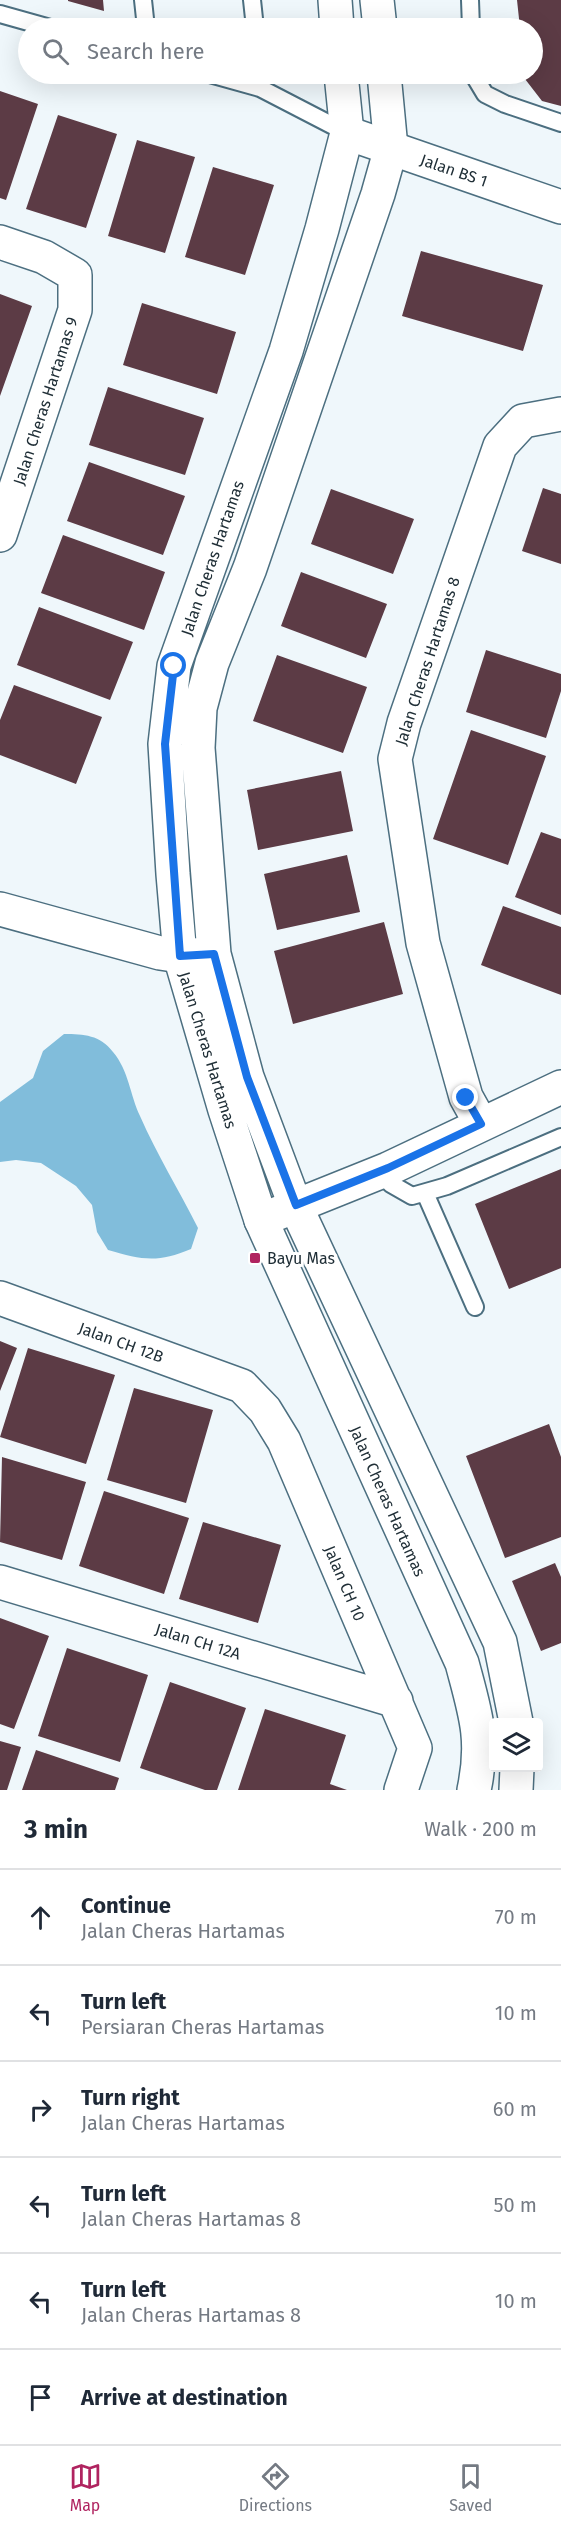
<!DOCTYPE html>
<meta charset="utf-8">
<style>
body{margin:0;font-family:"Fira Sans",sans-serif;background:#f6f6f7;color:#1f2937}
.controls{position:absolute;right:18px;bottom:18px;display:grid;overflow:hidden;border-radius:6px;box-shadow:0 6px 24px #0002}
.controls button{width:54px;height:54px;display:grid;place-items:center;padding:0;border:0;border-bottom:2px solid #e0e1e3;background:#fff;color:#1f2937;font:30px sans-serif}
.stop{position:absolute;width:18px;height:18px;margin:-14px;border:4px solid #1a73e8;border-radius:50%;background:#fff}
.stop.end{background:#1a73e8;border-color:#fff;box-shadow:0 2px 6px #0008}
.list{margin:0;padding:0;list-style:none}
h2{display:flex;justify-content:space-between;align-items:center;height:78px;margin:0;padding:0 24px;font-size:26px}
h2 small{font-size:20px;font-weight:400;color:#747a83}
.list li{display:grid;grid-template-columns:39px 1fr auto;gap:18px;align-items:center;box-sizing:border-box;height:96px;padding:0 24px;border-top:2px solid #e0e1e3}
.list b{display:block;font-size:22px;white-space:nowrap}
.list p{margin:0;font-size:20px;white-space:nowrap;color:#747a83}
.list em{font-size:20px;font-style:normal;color:#747a83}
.icon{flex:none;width:33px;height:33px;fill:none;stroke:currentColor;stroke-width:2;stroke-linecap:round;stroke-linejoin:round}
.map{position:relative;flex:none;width:561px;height:1790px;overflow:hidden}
.search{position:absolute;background:#fff;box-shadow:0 6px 24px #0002;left:18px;right:18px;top:18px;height:66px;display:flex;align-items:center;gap:15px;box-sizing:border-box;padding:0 21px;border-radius:33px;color:#747a83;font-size:22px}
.sheet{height:654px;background:#fff}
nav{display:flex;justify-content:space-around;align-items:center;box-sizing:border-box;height:84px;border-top:2px solid #e0e1e3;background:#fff;font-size:16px;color:#747a83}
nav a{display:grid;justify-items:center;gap:3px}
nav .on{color:#b02460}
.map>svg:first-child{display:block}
</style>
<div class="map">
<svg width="561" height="1790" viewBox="0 0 561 1790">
<rect width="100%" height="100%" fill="#eff7fb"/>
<path fill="#81bddb" d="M 64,1034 C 84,1034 100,1035 113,1052 C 129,1071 130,1095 140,1116 C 157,1155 179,1190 198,1228 L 191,1249 C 158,1263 142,1260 108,1250 L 97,1232 L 92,1205 L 76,1186 L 41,1163 L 16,1160 L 0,1162 L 0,1102 L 33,1078 L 43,1051 Z"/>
<path fill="#5c3b45" d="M 68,0 L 103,0 L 104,11 L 68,1 Z
M 517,0 L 561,0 L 561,106 L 542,101 L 525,79 L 524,74 L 532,74 L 532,28 L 520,28 Z
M 0,91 L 38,104 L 6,200 L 0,198 Z
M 58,115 L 117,134 L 86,228 L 26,209 Z
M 137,140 L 195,157 L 165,253 L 108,236 Z
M 213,167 L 274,185 L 245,275 L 185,257 Z
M 421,251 L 543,285 L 523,351 L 402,316 Z
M 0,294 L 32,306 L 0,396 Z
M 142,303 L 236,332 L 217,394 L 123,365 Z
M 108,387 L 204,418 L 185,475 L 89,445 Z
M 89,462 L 185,496 L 163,555 L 67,521 Z
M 543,488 L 561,494 L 561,564 L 522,551 Z
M 331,489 L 414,519 L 393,574 L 311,544 Z
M 63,535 L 165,572 L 144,630 L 41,593 Z
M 301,572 L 387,604 L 366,658 L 281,626 Z
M 39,607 L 133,642 L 110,700 L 17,665 Z
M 486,650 L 561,674 L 561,691 L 546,738 L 466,712 Z
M 277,655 L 367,687 L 343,753 L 253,721 Z
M 14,685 L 102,717 L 76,784 L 0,755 L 0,720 Z
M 471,730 L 546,756 L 508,865 L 433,839 Z
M 341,771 L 353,831 L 258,850 L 247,790 Z
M 541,832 L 561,839 L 561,915 L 515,897 Z
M 347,855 L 360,912 L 277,930 L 264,874 Z
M 503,906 L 561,927 L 561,995 L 481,965 Z
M 384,922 L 403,994 L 293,1024 L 274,951 Z
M 561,1169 L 561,1268 L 509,1289 L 475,1204 Z
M 0,1341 L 17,1348 L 0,1391 Z
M 28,1348 L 115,1375 L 86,1464 L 0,1437 Z
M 134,1388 L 213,1410 L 186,1503 L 107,1480 Z
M 549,1424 L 561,1457 L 561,1537 L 505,1558 L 466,1456 Z
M 2,1457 L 86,1482 L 62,1560 L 0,1542 Z
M 104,1491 L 189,1518 L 164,1594 L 79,1566 Z
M 203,1522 L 281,1545 L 258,1623 L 179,1599 Z
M 555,1563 L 561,1577 L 561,1643 L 541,1651 L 512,1581 Z
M 0,1618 L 49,1636 L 14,1729 L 0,1724 Z
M 67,1648 L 148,1675 L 120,1762 L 38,1736 Z
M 170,1682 L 246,1708 L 217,1790 L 205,1790 L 140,1768 Z
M 265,1709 L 346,1735 L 330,1784 L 347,1790 L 238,1790 Z
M 0,1741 L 21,1747 L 7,1790 L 0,1790 Z
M 36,1750 L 119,1778 L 115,1790 L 22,1790 Z"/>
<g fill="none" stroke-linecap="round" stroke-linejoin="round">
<g stroke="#4c6f80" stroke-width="20">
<path id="lane" d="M 143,0 L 146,28
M 252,0 L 255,28
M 470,0 L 471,28
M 0,14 L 50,28
M 210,74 L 260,88 L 347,133
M 473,74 L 485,94 L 505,104 L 561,123
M 379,1172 L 391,1184 L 412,1196 L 447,1186 L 561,1137
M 425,1193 L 475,1307"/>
</g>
<g stroke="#4c6f80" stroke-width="36">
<path id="street" d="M 347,133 L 561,207
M 0,242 L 44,257 L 75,275 L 75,310 L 0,535
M 0,909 L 160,953 L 180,956 L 208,954
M 481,1124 L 466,1097 L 423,943 L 395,759 L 404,723 L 500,446 L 523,421 L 561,414
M 261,1220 L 388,1169 L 561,1087
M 0,1298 L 242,1386 L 265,1410 L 284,1441 L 415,1748 L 401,1790
M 0,1582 L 396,1701"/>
</g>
<g stroke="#4c6f80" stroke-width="36">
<path id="secondary" d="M 335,0 L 337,28
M 377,0 L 380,28
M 341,74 L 347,133 L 322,229 L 286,351 L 174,666 L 165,744 L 173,874 L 180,956 L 225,1110 L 261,1220 L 462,1663 C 475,1712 485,1739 474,1790
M 384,74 L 391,148 L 378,194 L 250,568 L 212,663 L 200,708 L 198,748 L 214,954 L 247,1077 L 295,1205 L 500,1642 L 516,1722
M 516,1790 L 517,1768"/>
</g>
<use href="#lane" stroke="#fff" stroke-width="16"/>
<use href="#street" stroke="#fff" stroke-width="33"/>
<use href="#secondary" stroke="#fff" stroke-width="33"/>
</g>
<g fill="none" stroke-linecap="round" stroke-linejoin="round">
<path stroke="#1a73e8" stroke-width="8" d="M 174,666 L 165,744 L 180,956 L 214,954 L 247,1077 L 296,1205 L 388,1168 L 481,1124 L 466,1098"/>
</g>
<rect fill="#b02460" stroke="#fff" stroke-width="2" x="249" y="1252" width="12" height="12" rx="3"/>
<g text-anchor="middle" stroke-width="6" stroke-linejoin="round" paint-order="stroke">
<g font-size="16" fill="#202f37" stroke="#fff">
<text transform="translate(454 170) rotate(19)" y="6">Jalan BS 1</text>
<text transform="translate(45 401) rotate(-72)" y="6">Jalan Cheras Hartamas 9</text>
<text transform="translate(212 558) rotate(-71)" y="6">Jalan Cheras Hartamas</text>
<text transform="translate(427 661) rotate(-72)" y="6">Jalan Cheras Hartamas 8</text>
<text transform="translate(208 1050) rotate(73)" y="6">Jalan Cheras Hartamas</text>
<text transform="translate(121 1342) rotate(20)" y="6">Jalan CH 12B</text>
<text transform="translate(388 1501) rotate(66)" y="6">Jalan Cheras Hartamas</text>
<text transform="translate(345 1583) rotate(67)" y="6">Jalan CH 10</text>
<text transform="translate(198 1641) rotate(17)" y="6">Jalan CH 12A</text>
</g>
<g font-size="16" fill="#202f37" stroke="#fff" text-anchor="start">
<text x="267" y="1264">Bayu Mas</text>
</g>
</g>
</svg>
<div class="controls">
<button><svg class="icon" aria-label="layers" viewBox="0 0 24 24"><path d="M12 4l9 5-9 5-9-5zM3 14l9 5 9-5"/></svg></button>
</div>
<div class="stop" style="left:174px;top:666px"></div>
<div class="stop end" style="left:466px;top:1098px"></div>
<div class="search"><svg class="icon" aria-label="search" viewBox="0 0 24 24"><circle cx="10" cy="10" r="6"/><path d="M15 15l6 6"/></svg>Search here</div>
</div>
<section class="sheet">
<h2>3 min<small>Walk · 200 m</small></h2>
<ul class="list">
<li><svg class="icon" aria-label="ahead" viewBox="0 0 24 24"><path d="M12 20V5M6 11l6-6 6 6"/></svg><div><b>Continue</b><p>Jalan Cheras Hartamas</p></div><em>70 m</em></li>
<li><svg class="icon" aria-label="left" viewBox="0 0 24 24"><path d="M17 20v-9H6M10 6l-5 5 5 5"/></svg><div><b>Turn left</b><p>Persiaran Cheras Hartamas</p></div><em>10 m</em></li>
<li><svg class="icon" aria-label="right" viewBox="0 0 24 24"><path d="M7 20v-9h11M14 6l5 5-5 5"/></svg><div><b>Turn right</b><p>Jalan Cheras Hartamas</p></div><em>60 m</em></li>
<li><svg class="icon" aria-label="left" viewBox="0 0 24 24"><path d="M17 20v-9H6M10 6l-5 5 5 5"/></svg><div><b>Turn left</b><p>Jalan Cheras Hartamas 8</p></div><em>50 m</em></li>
<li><svg class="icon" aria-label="left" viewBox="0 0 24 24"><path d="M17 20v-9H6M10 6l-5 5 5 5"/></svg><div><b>Turn left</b><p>Jalan Cheras Hartamas 8</p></div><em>10 m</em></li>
<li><svg class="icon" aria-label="arrive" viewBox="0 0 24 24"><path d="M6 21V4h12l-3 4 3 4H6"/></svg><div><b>Arrive at destination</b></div></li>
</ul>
</section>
<nav>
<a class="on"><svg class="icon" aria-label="map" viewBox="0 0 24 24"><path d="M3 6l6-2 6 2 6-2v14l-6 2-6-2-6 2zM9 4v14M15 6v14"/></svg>Map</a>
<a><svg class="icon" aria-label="directions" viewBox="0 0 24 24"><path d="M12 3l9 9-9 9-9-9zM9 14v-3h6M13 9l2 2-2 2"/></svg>Directions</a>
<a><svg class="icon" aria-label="saved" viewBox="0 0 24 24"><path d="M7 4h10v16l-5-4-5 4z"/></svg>Saved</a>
</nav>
